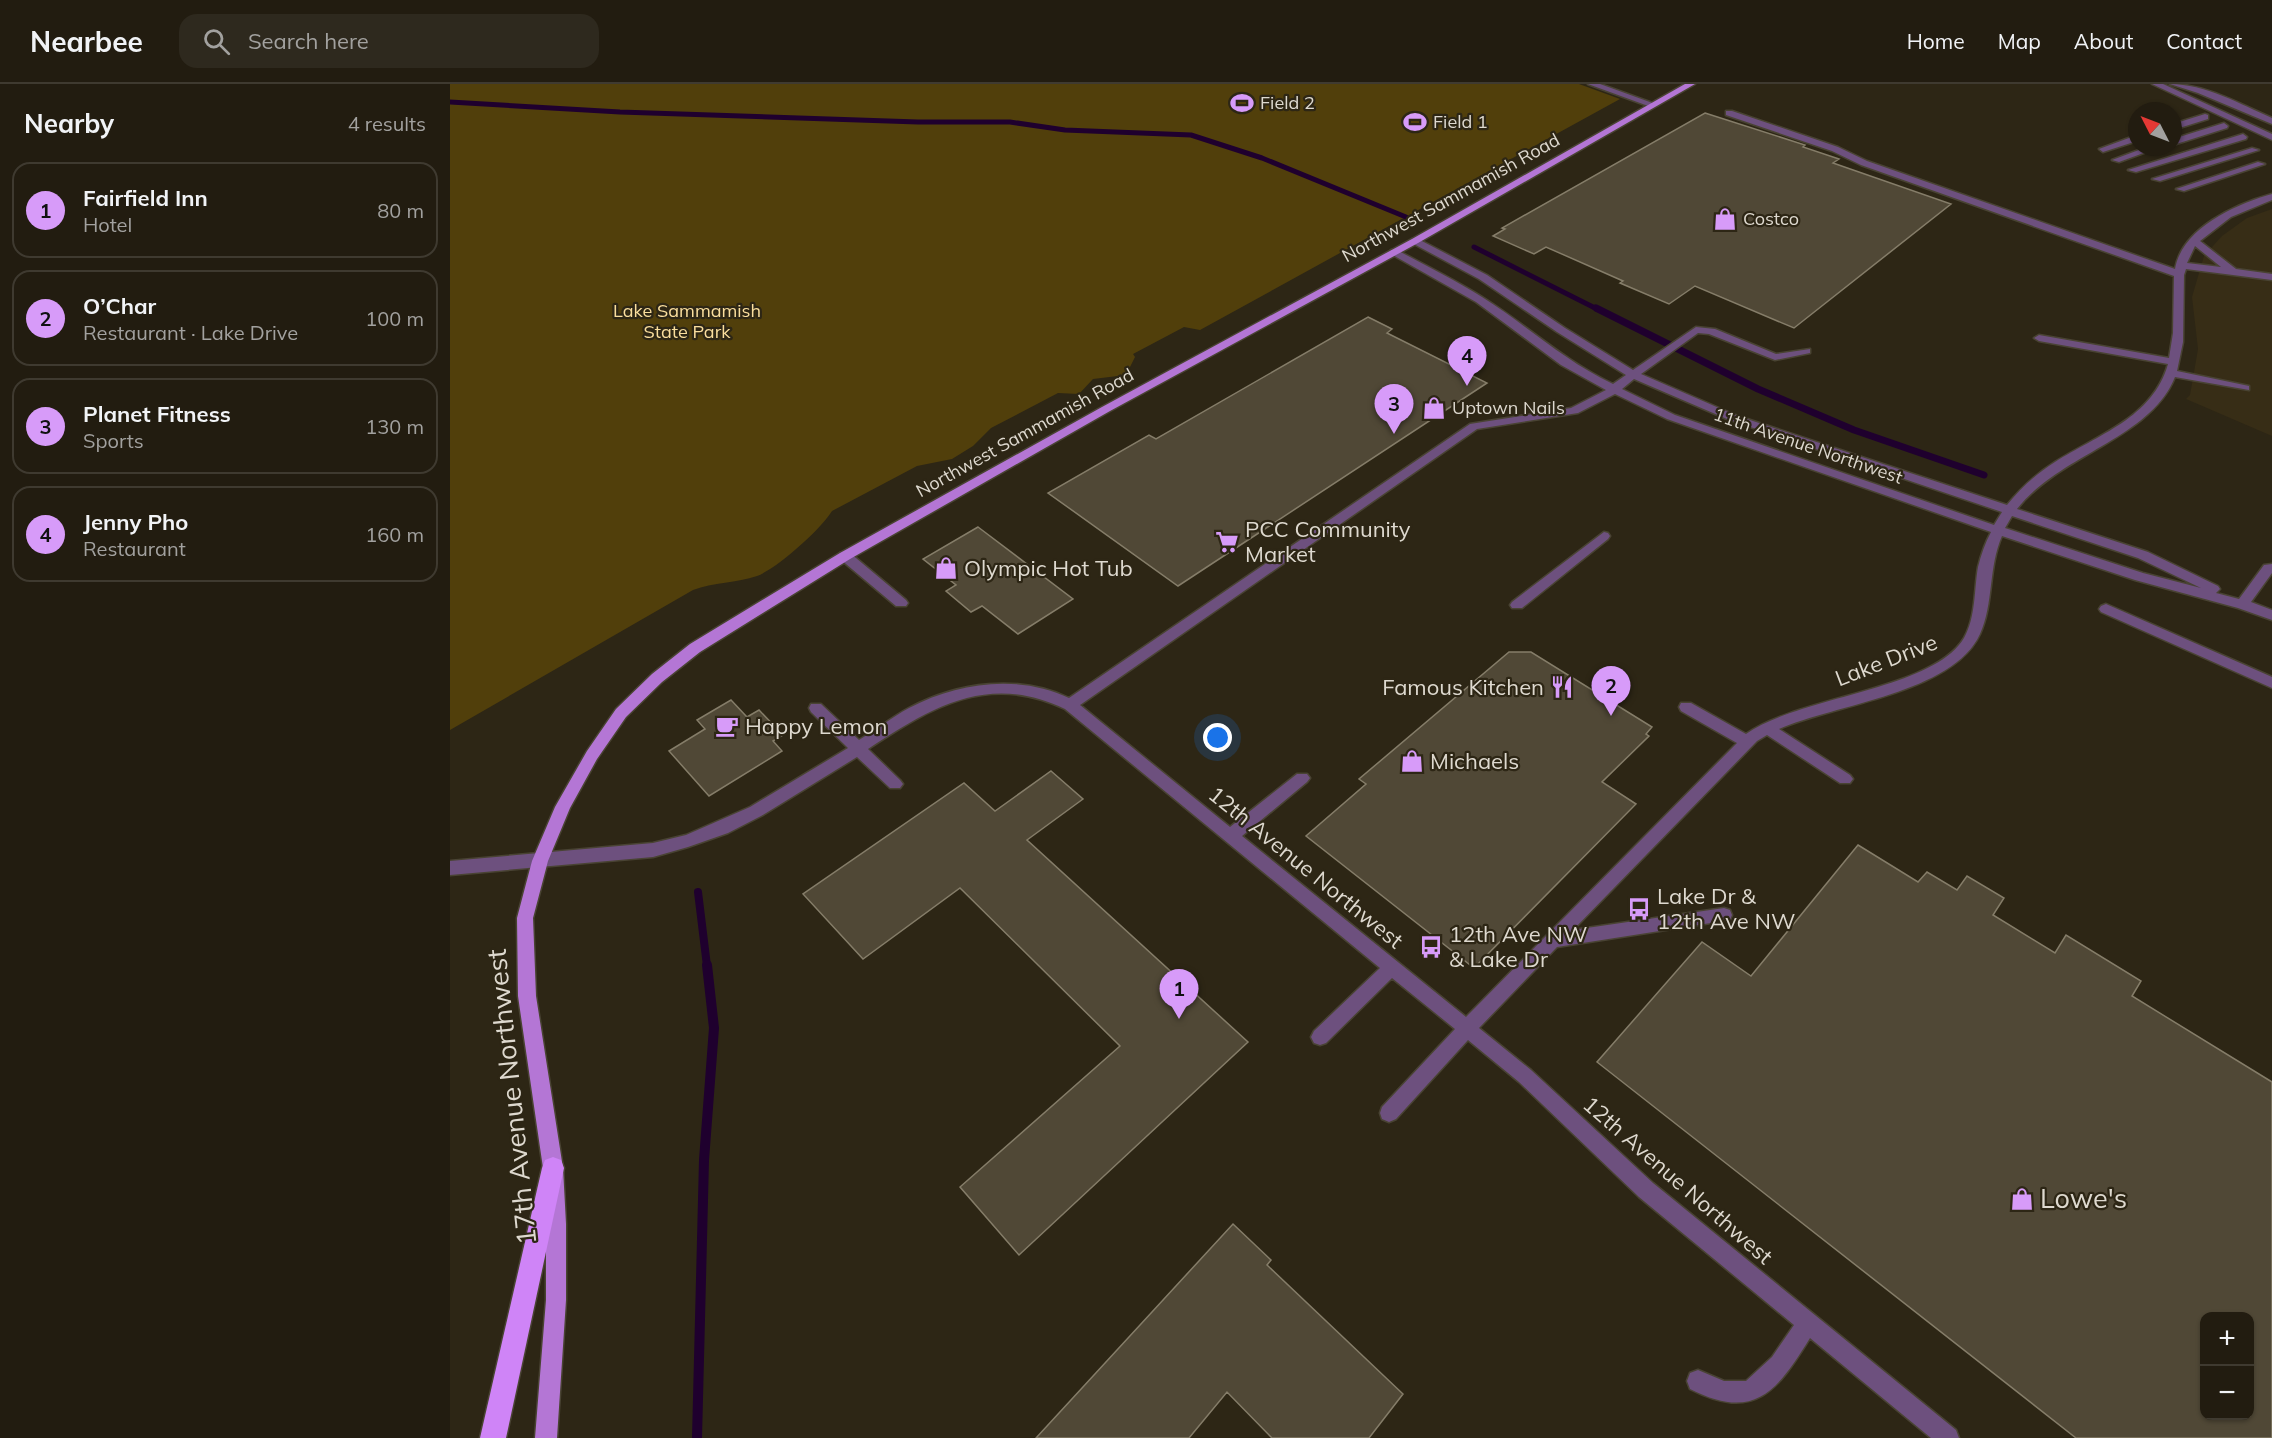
<!DOCTYPE html>
<meta charset="utf-8">
<style>
body{margin:0;font-family:Mulish,sans-serif;background:#2e291e;color:#f1f3f6}
.controls{position:absolute;right:18px;bottom:18px;display:grid;overflow:hidden;border-radius:12px;box-shadow:0 2px 4px #0004}
.controls button{width:54px;height:54px;display:grid;place-items:center;padding:0;border:0;border-bottom:2px solid #3f3a30;background:#221c10;color:#f1f3f6;font:30px sans-serif}
.compass{position:absolute;left:1678px;top:18px;width:54px;height:54px;border-radius:50%;background:#221c10;box-shadow:0 2px 4px #0004;rotate:312deg}
.you{position:absolute;left:768px;top:654px;width:21px;height:21px;margin:-15px;border:4px solid #fff;border-radius:50%;background:#1a73e8;box-shadow:0 0 0 9px #1a73e833}
.badge{display:grid;place-items:center;width:39px;height:39px;border-radius:50%;background:#d79bf9;color:#111;font-size:20px;font-weight:700}
.pin{position:absolute;translate:-50% -50px;filter:drop-shadow(0 2px 3px #0008)}
.pin::after{content:'';position:absolute;top:32px;width:21px;height:18px;background:inherit;clip-path:polygon(0 0,100% 0,50% 100%)}
.list{margin:0;padding:0;list-style:none}
h2{display:flex;justify-content:space-between;align-items:center;height:78px;margin:0;padding:0 24px;font-size:26px}
h2 small{font-size:20px;font-weight:400;color:#a2a19f}
.list li{display:grid;grid-template-columns:39px 1fr auto;gap:18px;align-items:center;box-sizing:border-box;height:96px;margin:0 12px 12px;padding:0 12px;border:2px solid #3f3a30;border-radius:18px}
.list b{display:block;font-size:22px;white-space:nowrap}
.list p{margin:0;font-size:20px;white-space:nowrap;color:#a2a19f}
.list em{font-size:20px;font-style:normal;color:#a2a19f}
.icon{flex:none;width:33px;height:33px;fill:none;stroke:currentColor;stroke-width:2;stroke-linecap:round;stroke-linejoin:round}
.map{position:relative;flex:none;width:1822px;height:1354px;overflow:hidden}
header{display:flex;align-items:center;gap:36px;box-sizing:border-box;height:84px;padding:0 30px;background:#221c10;border-bottom:2px solid #3f3a30}
header strong{font-size:28px}
nav{display:flex;gap:33px;margin-inline-start:auto;font-size:21px}
.search{width:420px;height:54px;background:#2e291e;display:flex;align-items:center;gap:15px;box-sizing:border-box;padding:0 21px;border-radius:18px;color:#a2a19f;font-size:22px}
main{display:flex}
aside{flex:1;background:#221c10}
.map>svg:first-child{display:block}
</style>
<header>
<strong>Nearbee</strong>
<div class="search"><svg class="icon" aria-label="search" viewBox="0 0 24 24"><circle cx="10" cy="10" r="6"/><path d="M15 15l6 6"/></svg>Search here</div>
<nav><a>Home</a><a>Map</a><a>About</a><a>Contact</a></nav>
</header>
<main>
<aside>
<h2>Nearby<small>4 results</small></h2>
<ul class="list">
<li><span class="badge">1</span><div><b>Fairfield Inn</b><p>Hotel</p></div><em>80 m</em></li>
<li><span class="badge">2</span><div><b>O’Char</b><p>Restaurant · Lake Drive</p></div><em>100 m</em></li>
<li><span class="badge">3</span><div><b>Planet Fitness</b><p>Sports</p></div><em>130 m</em></li>
<li><span class="badge">4</span><div><b>Jenny Pho</b><p>Restaurant</p></div><em>160 m</em></li>
</ul>
</aside>
<div class="map">
<svg width="1822" height="1354" viewBox="0 0 1822 1354">
<rect width="100%" height="100%" fill="#2d2615"/>
<path fill="#372d16" d="M 1822,125 L 1822,352 L 1736,315 L 1740,311 L 1748,265 L 1742,213 L 1754,172 L 1772,152 L 1797,134 Z"/>
<path fill="#513f0b" d="M 0,0 L 1129,0 L 1170,15 L 750,246 L 734,243 L 683,270 L 685,273 L 676,291 L 643,295 L 629,310 L 608,309 L 541,344 L 523,362 L 502,375 L 467,382 L 382,427 C 371,445 328,484 307,492 C 287,499 263,498 243,506 L 0,646 Z"/>
<g fill="none" stroke-linecap="round" stroke-linejoin="round">
<path stroke="#1f002e" stroke-width="5" d="M 0,18 L 170,28 L 468,38 L 560,38 L 615,46 L 741,51 L 812,74 L 956,133
M 1024,163 L 1149,226"/>
<path stroke="#1f002e" stroke-width="7" d="M 1146,224 L 1308,305 L 1404,346 L 1534,391"/>
<path stroke="#1f002e" stroke-width="8" d="M 248,808 L 257,882"/>
<path stroke="#1f002e" stroke-width="10" d="M 247,1354 L 254,1076 L 264,944 L 257,881"/>
</g>
<path fill="#504836" stroke="#857d69" stroke-width="1.5" fill-rule="evenodd" d="M 1255,29 L 1355,61 L 1353,63 L 1389,75 L 1383,79 L 1501,120 L 1344,244 L 1245,202 L 1219,220 L 1170,199 L 1173,197 L 1096,163 L 1084,170 L 1043,152 L 1055,145 L 1052,144 Z
M 918,233 L 942,245 L 937,249 L 1037,299 L 728,502 L 598,409 L 699,351 L 706,355 Z
M 528,443 L 623,515 L 568,550 L 532,522 L 521,528 L 496,507 L 506,501 L 473,475 Z
M 1059,568 L 1081,568 L 1202,643 L 1196,650 L 1199,652 L 1152,698 L 1186,720 L 1024,884 L 856,752 L 916,700 L 909,695 Z
M 281,616 L 297,633 L 309,626 L 333,651 L 323,657 L 332,667 L 259,712 L 219,667 L 255,645 L 247,636 Z
M 601,687 L 633,715 L 577,756 L 798,958 L 569,1171 L 510,1103 L 670,962 L 510,804 L 413,875 L 353,810 L 514,699 L 545,727 Z
M 1408,761 L 1468,798 L 1477,788 L 1507,806 L 1517,792 L 1554,814 L 1543,831 L 1605,869 L 1616,851 L 1691,897 L 1682,912 L 1822,998 L 1822,1354 L 1626,1354 L 1147,978 L 1252,858 L 1301,892 ZM 1755,1233 L 1800,1233 L 1800,1332 L 1755,1332 Z
M 783,1140 L 821,1176 L 817,1181 L 953,1310 L 919,1354 L 822,1354 L 777,1308 L 739,1354 L 586,1354 Z"/>
<g fill="none" stroke-linecap="round" stroke-linejoin="round">
<g stroke="#494333" stroke-width="3">
<path id="minor" d="M 1138,0 L 1150,0 L 1208,21 L 1201,23 Z
M 1702,0 L 1713,0 L 1822,50 L 1822,56 Z
M 1720,0 C 1755,0 1790,20 1822,34 L 1822,40 L 1748,9 Z
M 1276,27 L 1282,27 L 1388,63 L 1417,77 L 1725,185 C 1732,144 1786,120 1822,110 L 1822,116 L 1781,133 L 1750,157 L 1786,185 L 1822,190 L 1822,196 L 1736,185 L 1734,191 L 1733,258 L 1727,287 L 1799,302 L 1799,306 L 1725,293 C 1700,355 1610,370 1567,425 L 1698,468 L 1768,502 L 1770,505 L 1766,509 L 1789,515 L 1814,481 L 1822,480 L 1822,489 L 1801,518 L 1822,526 L 1822,536 L 1788,524 L 1685,496 L 1552,452 C 1538,484 1544,519 1530,550 C 1503,609 1386,620 1329,645 L 1400,691 L 1403,695 L 1400,699 L 1390,699 L 1317,651 L 1307,657 L 1123,846 L 1274,824 L 1280,826 L 1282,831 L 1280,836 L 1107,863 L 1029,944 L 1081,986 L 1203,1099 L 1506,1346 L 1509,1354 L 1481,1354 L 1360,1254 C 1327,1307 1305,1338 1240,1305 L 1237,1297 L 1240,1289 L 1248,1286 L 1274,1297 L 1296,1297 L 1322,1273 L 1344,1241 L 1189,1113 L 1069,998 L 1018,956 L 946,1035 L 939,1038 L 932,1035 L 930,1029 L 932,1023 L 1005,945 L 942,894 L 876,959 L 870,961 L 864,959 L 861,953 L 864,947 L 930,884 L 615,625 C 539,588 481,623 418,665 L 450,696 L 453,700 L 450,704 L 440,704 L 407,673 L 311,732 L 278,749 L 238,763 L 203,773 L 0,791 L 0,777 L 203,759 L 236,751 L 300,723 L 398,664 L 361,628 L 359,624 L 361,620 L 371,620 L 409,656 C 426,646 442,633 459,624 C 508,598 569,590 619,614 L 1020,340 L 1121,324 L 1156,306 L 1111,281 L 1026,218 L 941,170 L 941,166 L 947,166 C 976,182 1005,196 1032,213 C 1078,242 1113,276 1163,300 L 1176,291 L 1107,248 L 1029,195 L 962,159 L 962,155 L 968,155 L 1037,191 L 1115,244 L 1183,286 L 1246,243 L 1265,245 L 1326,270 L 1360,265 L 1360,269 L 1325,276 L 1259,250 L 1248,249 L 1191,290 L 1285,331 L 1557,421 C 1571,404 1586,390 1605,378 C 1647,351 1703,334 1718,280 L 1589,257 L 1584,254 L 1589,251 L 1719,274 L 1723,249 L 1724,192 L 1411,81 L 1382,67 L 1276,31 ZM 1745,162 L 1771,183 L 1737,179 ZM 1184,295 L 1277,335 L 1552,428 L 1544,441 L 1225,331 L 1172,305 ZM 1165,310 L 1217,335 L 1541,448 C 1535,459 1531,471 1528,483 C 1524,506 1526,533 1514,554 C 1483,606 1350,612 1296,650 L 1241,619 L 1231,619 L 1229,623 L 1231,627 L 1287,659 L 1016,933 L 792,752 L 857,698 L 860,694 L 857,690 L 847,690 L 780,743 L 630,621 L 1027,345 L 1128,329 ZM 1562,432 L 1688,474 L 1751,504 L 1693,489 L 1555,444 Z
M 1755,30 L 1758,31 L 1758,35 L 1723,46 L 1723,40 Z
M 1774,39 L 1778,42 L 1777,44 L 1723,61 L 1723,55 Z
M 1793,50 L 1797,53 L 1796,55 L 1686,88 L 1678,86 Z
M 1687,51 L 1687,57 L 1653,68 L 1649,65 Z
M 1697,63 L 1710,63 L 1669,78 L 1662,76 Z
M 1802,64 L 1809,66 L 1710,97 L 1702,95 Z
M 1808,78 L 1815,80 L 1734,107 L 1726,105 Z
M 1154,448 L 1158,449 L 1160,452 L 1158,455 L 1072,524 L 1062,524 L 1060,521 L 1062,518 Z
M 395,468 L 400,469 L 456,516 L 458,519 L 456,522 L 446,522 L 390,475 L 389,472 L 390,469 Z
M 1656,520 L 1822,593 L 1822,604 L 1651,528 L 1649,525 L 1651,522 Z"/>
</g>
<g stroke="#494333" stroke-width="3">
<path id="major" d="M 1235,0 L 1245,0 L 968,159 L 660,327 L 400,475 L 250,568 L 212,598 L 176,633 L 147,675 L 120,724 L 98,777 L 83,834 L 86,912 L 113,1084 L 116,1140 L 116,1216 L 107,1354 L 85,1354 L 96,1216 L 96,1140 L 93,1084 L 68,912 L 67,834 L 82,777 L 105,723 L 137,667 L 166,625 L 202,590 L 240,560 L 390,469 L 652,323 L 962,155 Z"/>
</g>
<g stroke="#494333" stroke-width="3">
<path id="highway" d="M 103,1073 L 111,1076 L 114,1084 L 56,1354 L 30,1354 L 92,1084 L 95,1076 Z"/>
</g>
<use href="#minor" fill="#6d507e" fill-rule="evenodd"/>
<use href="#major" fill="#b476d5" fill-rule="evenodd"/>
<use href="#highway" fill="#cf84f7" fill-rule="evenodd"/>
</g>
<defs>
<g id="stadium-bare" transform="scale(1.8)"><path d="M0-5a6.5 5 0 1 0 0 10a6.5 5 0 1 0 0-10ZM-3.5-1.8h7v3.6h-7Z" fill="#d79bf9" stroke="#2d2615" stroke-width="2.5" paint-order="stroke"/></g>
<g id="shop-bare" transform="scale(1.8)"><path d="M-5-2.5h2.3a2.7 3.5 0 0 1 5.4 0H5L5.5 6h-11ZM-1.5-2.5h3a1.5 2.3 0 0 0-3 0Z" fill="#d79bf9" stroke="#2d2615" stroke-width="2.5" paint-order="stroke"/></g>
<g id="supermarket-bare" transform="scale(1.8)"><path d="M-6-5.5h2.5l.6 2H6L4.5 2H-2.5L-4.4-4H-6ZM-1.5 3.2a1.3 1.3 0 1 0 .1 0ZM3 3.2a1.3 1.3 0 1 0 .1 0Z" fill="#d79bf9" stroke="#2d2615" stroke-width="2.5" paint-order="stroke"/></g>
<g id="restaurant-bare" transform="scale(1.8)"><path d="M-5-6h1v4h1v-4h1v4h1v-4h1v5L-1.5 .5V6h-2V.5L-5-1ZM5-6V6H3V1.5H1.5Q1.5-4 5-6Z" fill="#d79bf9" stroke="#2d2615" stroke-width="2.5" paint-order="stroke"/></g>
<g id="cafe-bare" transform="scale(1.8)"><path d="M-5.5-4.5H6V0H3Q3 3.5 0 3.5H-2.5Q-5.5 3.5-5.5 0ZM3-3.2v2h1.7v-2ZM-6 4.5H4V6H-6Z" fill="#d79bf9" stroke="#2d2615" stroke-width="2.5" paint-order="stroke"/></g>
<g id="bus-bare" transform="scale(1.8)"><path d="M-5-6H5V4H4V6H2V4H-2V6H-4V4H-5ZM-3.5-4V0h7V-4ZM-3.5 1.2v1.5H-2V1.2ZM2 1.2v1.5H3.5V1.2Z" fill="#d79bf9" stroke="#2d2615" stroke-width="2.5" paint-order="stroke"/></g>
</defs>
<g fill-rule="evenodd">
<use href="#stadium-bare" x="792" y="19"/>
<use href="#stadium-bare" x="965" y="38"/>
<use href="#shop-bare" x="1275" y="135"/>
<use href="#shop-bare" x="984" y="324"/>
<use href="#supermarket-bare" x="777" y="458"/>
<use href="#shop-bare" x="496" y="484"/>
<use href="#restaurant-bare" x="1112" y="603"/>
<use href="#cafe-bare" x="277" y="642"/>
<use href="#shop-bare" x="962" y="677"/>
<use href="#bus-bare" x="1189" y="825"/>
<use href="#bus-bare" x="981" y="863"/>
<use href="#shop-bare" x="1572" y="1115"/>
</g>
<g text-anchor="middle" stroke-width="4.5" stroke-linejoin="round" paint-order="stroke">
<g font-size="18" fill="#ded9cf" stroke="#2d2615" text-anchor="start">
<text x="810" y="25">Field 2</text>
<text x="983" y="44">Field 1</text>
<text x="1293" y="141">Costco</text>
<text x="1002" y="330">Uptown Nails</text>
</g>
<g font-size="18" fill="#ded9cf" stroke="#2d2615">
<text transform="translate(1001 114) rotate(-29)" y="6">Northwest Sammamish Road</text>
<text transform="translate(575 349) rotate(-29)" y="6">Northwest Sammamish Road</text>
<text transform="translate(1358 362) rotate(19)" y="6">11th Avenue Northwest</text>
</g>
<g font-size="18" fill="#fade9d" stroke="#2d2615">
<text x="237" y="233">Lake Sammamish<tspan x="237" dy="21">State Park</tspan></text>
</g>
<g font-size="22" fill="#ded9cf" stroke="#2d2615" text-anchor="start">
<text x="795" y="453">PCC Community<tspan x="795" dy="25">Market</tspan></text>
<text x="514" y="492">Olympic Hot Tub</text>
<text x="1094" y="611" text-anchor="end">Famous Kitchen</text>
<text x="295" y="650">Happy Lemon</text>
<text x="980" y="685">Michaels</text>
<text x="1207" y="820">Lake Dr &amp;<tspan x="1207" dy="25">12th Ave NW</tspan></text>
<text x="999" y="858">12th Ave NW<tspan x="999" dy="25">&amp; Lake Dr</tspan></text>
</g>
<g font-size="22" fill="#ded9cf" stroke="#2d2615">
<text transform="translate(1436 576) rotate(-21)" y="8">Lake Drive</text>
<text transform="translate(856 783) rotate(39)" y="8">12th Avenue Northwest</text>
<text transform="translate(1228 1096) rotate(41)" y="8">12th Avenue Northwest</text>
</g>
<g font-size="27" fill="#ded9cf" stroke="#2d2615">
<text transform="translate(62 1013) rotate(-96)" y="9">17th Avenue Northwest</text>
</g>
<g font-size="27" fill="#ded9cf" stroke="#2d2615" text-anchor="start">
<text x="1590" y="1124">Lowe's</text>
</g>
</g>
</svg>
<div class="controls">
<button>+</button>
<button>−</button>
</div>
<svg class="compass" viewBox="-18 -18 36 36"><path d="M0-13l5 13h-10z" fill="#e53935"/><path d="M0 13l5-13h-10z" fill="#a2a19f"/></svg>
<div class="you"></div>
<div class="pin badge" style="left:729px;top:935px">1</div>
<div class="pin badge" style="left:1161px;top:632px">2</div>
<div class="pin badge" style="left:944px;top:350px">3</div>
<div class="pin badge" style="left:1017px;top:302px">4</div>
</div>
</main>
